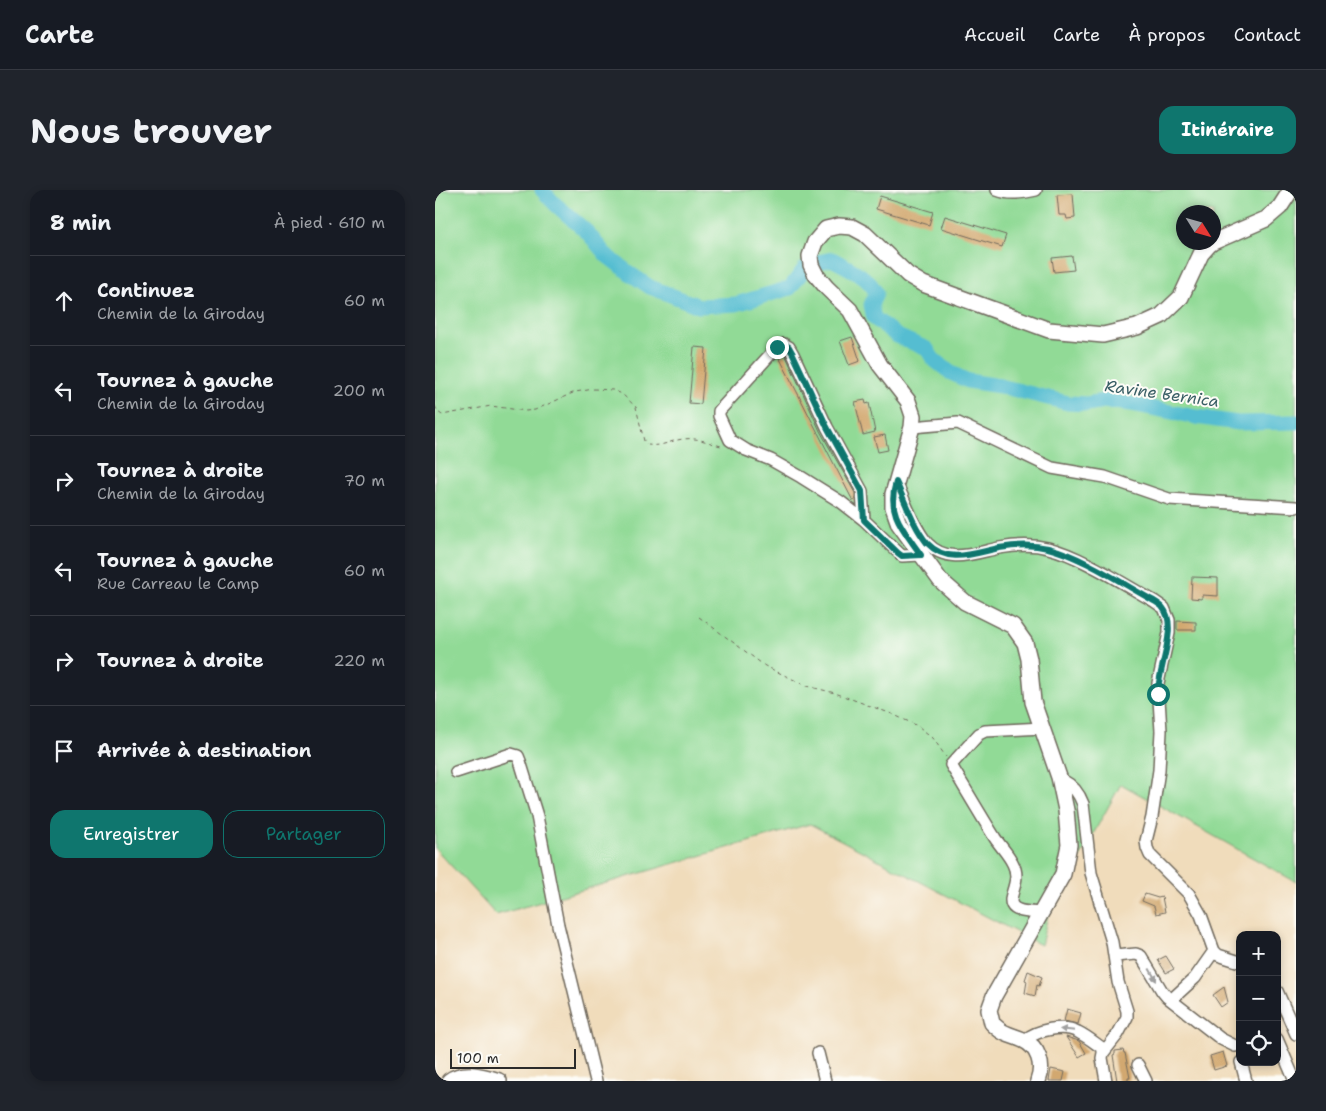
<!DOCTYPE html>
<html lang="fr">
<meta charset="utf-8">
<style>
body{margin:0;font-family:"Shantell Sans",sans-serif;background:#20242c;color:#f1f3f6}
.controls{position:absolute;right:15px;bottom:15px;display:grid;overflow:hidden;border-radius:10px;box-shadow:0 2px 8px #0003}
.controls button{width:45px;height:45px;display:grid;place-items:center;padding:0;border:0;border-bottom:1px solid #363941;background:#171b24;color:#f1f3f6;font:25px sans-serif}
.compass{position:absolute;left:741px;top:15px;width:45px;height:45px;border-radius:50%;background:#171b24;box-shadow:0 2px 8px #0003;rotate:127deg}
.scale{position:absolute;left:15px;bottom:12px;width:126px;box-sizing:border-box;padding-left:5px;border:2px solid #2b2b2b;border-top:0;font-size:14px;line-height:18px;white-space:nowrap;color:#2b2b2b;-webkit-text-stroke:4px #fdfcf7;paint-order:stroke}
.stop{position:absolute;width:15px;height:15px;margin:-11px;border:4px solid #0f766e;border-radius:50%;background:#fff}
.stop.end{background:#0f766e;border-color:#fff;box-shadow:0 1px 5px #0008}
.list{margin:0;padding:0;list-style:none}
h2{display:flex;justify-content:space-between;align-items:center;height:65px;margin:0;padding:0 20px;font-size:21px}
h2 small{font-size:16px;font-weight:400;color:#9ea1a6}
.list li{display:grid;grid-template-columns:32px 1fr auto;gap:15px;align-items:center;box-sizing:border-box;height:90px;padding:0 20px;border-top:1px solid #363941}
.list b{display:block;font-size:19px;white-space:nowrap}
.list p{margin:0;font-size:16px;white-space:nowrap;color:#9ea1a6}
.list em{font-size:16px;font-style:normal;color:#9ea1a6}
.actions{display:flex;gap:10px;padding:15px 20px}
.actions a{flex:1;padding:11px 0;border:1px solid #0f766e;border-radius:15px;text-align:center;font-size:18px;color:#0f766e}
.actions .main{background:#0f766e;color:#fff}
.icon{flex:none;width:28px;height:28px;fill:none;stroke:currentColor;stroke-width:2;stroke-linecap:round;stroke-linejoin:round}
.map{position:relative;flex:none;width:861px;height:891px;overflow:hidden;border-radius:15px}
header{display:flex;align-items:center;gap:30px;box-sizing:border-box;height:70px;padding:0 25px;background:#171b24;border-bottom:1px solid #363941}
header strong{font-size:24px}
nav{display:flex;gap:28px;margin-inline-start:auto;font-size:18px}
.intro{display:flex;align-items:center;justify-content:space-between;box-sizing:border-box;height:120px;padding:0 30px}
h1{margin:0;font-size:35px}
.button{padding:12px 22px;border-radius:15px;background:#0f766e;color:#fff;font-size:18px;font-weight:700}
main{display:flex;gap:30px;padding:0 30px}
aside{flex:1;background:#171b24;border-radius:15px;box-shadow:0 2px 8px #0003}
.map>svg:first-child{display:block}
</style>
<header>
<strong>Carte</strong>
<nav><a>Accueil</a><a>Carte</a><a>À propos</a><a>Contact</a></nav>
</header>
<div class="intro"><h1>Nous trouver</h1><a class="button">Itinéraire</a></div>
<main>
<aside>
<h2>8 min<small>À pied · 610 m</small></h2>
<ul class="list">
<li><svg class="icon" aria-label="ahead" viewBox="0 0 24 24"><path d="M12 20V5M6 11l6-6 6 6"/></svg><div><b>Continuez</b><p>Chemin de la Giroday</p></div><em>60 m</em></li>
<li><svg class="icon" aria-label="left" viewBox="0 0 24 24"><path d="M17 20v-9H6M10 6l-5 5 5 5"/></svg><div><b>Tournez à gauche</b><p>Chemin de la Giroday</p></div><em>200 m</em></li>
<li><svg class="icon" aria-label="right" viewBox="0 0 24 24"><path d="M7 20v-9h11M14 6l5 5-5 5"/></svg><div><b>Tournez à droite</b><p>Chemin de la Giroday</p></div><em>70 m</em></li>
<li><svg class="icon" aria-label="left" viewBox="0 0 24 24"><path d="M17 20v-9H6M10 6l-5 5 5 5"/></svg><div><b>Tournez à gauche</b><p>Rue Carreau le Camp</p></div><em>60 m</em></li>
<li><svg class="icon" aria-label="right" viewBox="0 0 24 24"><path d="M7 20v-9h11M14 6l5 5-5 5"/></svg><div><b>Tournez à droite</b></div><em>220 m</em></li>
<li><svg class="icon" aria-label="arrive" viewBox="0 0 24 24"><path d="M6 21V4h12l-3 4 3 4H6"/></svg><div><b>Arrivée à destination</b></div></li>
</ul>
<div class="actions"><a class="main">Enregistrer</a><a>Partager</a></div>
</aside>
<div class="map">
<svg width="861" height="891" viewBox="0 0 861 891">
<rect width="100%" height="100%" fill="#fdfcf7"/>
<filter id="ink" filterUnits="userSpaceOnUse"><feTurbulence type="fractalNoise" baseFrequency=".02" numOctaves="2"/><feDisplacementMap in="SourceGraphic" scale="10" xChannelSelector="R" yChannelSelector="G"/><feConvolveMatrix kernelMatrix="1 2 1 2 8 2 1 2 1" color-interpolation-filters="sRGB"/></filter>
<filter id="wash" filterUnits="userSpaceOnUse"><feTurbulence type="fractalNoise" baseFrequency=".0096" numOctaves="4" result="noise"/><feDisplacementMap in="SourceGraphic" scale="20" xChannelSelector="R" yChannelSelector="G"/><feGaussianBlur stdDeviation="1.12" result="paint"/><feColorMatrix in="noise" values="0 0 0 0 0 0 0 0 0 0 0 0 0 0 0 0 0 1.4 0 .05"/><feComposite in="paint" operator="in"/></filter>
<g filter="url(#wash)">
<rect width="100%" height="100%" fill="#f0dcbb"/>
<path fill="#91da96" stroke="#5e8260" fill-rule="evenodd" d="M 0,0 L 861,0 L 861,692 L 686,594 L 613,725 L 606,755 L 375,634 L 61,725 L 0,658 ZM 748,22 L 778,22 L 778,52 L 748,52 Z"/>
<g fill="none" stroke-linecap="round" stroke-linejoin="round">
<path stroke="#54bdd1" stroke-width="15" d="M 107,0 L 120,14 L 152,42 L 172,66 L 197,85 L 215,97 L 264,116 L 301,114 L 355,98 L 370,78 L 379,73 L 397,69 C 411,77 434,86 441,103 L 436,115 L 439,128 L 462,146 L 492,159 L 498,169 L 516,183 L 533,191 L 565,196 L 633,213 L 652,214 L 669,211 L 696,214 L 761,227 L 803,233 L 861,232"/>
</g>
<g id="blocks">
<path fill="#d2a86f" d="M 638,4 L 640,28 L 632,29 L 631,25 L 624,25 L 622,5 Z
M 445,6 L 498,22 L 494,35 L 441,19 Z
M 510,26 L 571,45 L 567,57 L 506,38 Z
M 637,66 L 639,80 L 619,82 L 617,68 Z
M 417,147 L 425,171 L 414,175 L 405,151 Z
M 259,157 L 271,158 L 266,214 L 254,213 Z
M 350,164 L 385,241 L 420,303 L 420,310 L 418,311 L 344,167 Z
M 430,210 L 431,214 L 434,213 L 440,242 L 428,245 L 420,212 Z
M 450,245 L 453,260 L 443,262 L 439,247 Z
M 757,387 L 783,388 L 783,406 L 767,405 L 767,409 L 756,408 Z
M 742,431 L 761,432 L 761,440 L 742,440 Z
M 710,704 L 723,708 L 727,707 L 730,722 L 721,724 L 719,716 L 707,711 Z
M 731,766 L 739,779 L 731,783 L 723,770 Z
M 593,781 L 607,787 L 604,796 L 602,795 L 600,806 L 590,803 L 592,791 L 590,790 Z
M 789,797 L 793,812 L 786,817 L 778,805 Z
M 632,819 L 646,823 L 643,834 L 629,831 Z
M 631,847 L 644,851 L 651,863 L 644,867 Z
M 688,860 L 689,863 L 690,863 L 695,888 L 693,888 L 693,891 L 682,891 L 678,865 L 680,864 L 680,861 Z
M 788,862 L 792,876 L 779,880 L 775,866 Z
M 616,879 L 630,882 L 628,891 L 614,891 Z"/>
</g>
</g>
<g filter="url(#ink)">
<use href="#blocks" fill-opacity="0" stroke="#70695d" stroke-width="1"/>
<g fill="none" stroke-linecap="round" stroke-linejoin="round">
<g stroke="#70695d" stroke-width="14">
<path id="minor" d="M 562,0 C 575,5 587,3 601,0
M 477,237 L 523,233 L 617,278 L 670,287 L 734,309 L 861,317
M 461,292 C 470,311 478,336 492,353 C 513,375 539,363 564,358 C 580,355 597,354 613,358 C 646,366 688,394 719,411 L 729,418 L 734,430 L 734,443 L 723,493 L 726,541 L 724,580 L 717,627 L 711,651 L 712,658 L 715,665 L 754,704 L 766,725 L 779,761 L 783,765 L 805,772
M 429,330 L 427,301 L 392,237 L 358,164 L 354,157 L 349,154 L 342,157 L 284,221 L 284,226 L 295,250 L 311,260 L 336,270 L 366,287 L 406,312 L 429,330 L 467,366 L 486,365
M 21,582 L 76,564 L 83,566 L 85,571 L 102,626 L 123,735 L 161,891
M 625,592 L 629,591 C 639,596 644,603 648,614 L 656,683 L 677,752 L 683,792 L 692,821 L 692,827 L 683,844 L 668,863 L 667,868 L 671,891
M 606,723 C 598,722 581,723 577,715 C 572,706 587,691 578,674 C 574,665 566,657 560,648 C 545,624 531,600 516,575 L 544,544 L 550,541 L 607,538
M 680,766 L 701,764 L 706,766 L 727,801 L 732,807 L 786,849 L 800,856
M 842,801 L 861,844
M 736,810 L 760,788 L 779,761
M 842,849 L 860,891
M 590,850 C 602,840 628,834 643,842 C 653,847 661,854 670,860
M 383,863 L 390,891
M 806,872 L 811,891
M 703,875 L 711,891"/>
</g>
<g stroke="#70695d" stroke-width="18">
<path id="major" d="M 778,52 L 831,29 L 845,17 L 856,0
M 14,891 C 29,880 48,886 64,891
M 603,891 C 609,876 604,857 588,850 C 582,847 576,846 570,843 C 565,841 561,837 557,833 L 554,820 L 559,806 L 628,684 L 634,655 L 631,620 L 624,587 L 598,512 L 594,469 L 590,453 L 578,436 L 530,412 L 505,390 L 464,334 L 458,317 L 458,304 L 477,237 L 478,226 L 473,211 L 445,175 L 415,120 L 392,98 L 381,85 L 376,75 L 375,66 L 380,52 L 391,39 L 404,36 L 417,37 L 430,44 L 473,85 L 488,94 L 614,140 L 668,145 L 702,137 L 726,126 L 746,107 L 766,64 L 774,55 L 778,52"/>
</g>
<path stroke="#70695d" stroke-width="1" stroke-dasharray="4 4" stroke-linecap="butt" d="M 0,216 L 3,222 L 7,225 L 56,216 L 91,221 L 100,220 L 140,202 L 159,199 L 178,200 L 187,204 L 201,217 L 209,251 L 213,255 C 230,257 235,250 249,249 C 262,247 274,253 286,256
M 264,427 L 330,476 L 372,496 L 400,503 L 457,524 L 483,536 L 498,548 L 511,567"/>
<use href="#minor" stroke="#fff" stroke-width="11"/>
<use href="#major" stroke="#fff" stroke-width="15"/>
</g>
<defs><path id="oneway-solid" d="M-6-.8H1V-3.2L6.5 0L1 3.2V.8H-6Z" transform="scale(1.25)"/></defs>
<g fill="#a0a0a0">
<use href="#oneway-solid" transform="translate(718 785) rotate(61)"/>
<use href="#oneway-solid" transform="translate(632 840) rotate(-174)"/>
</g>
</g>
<g fill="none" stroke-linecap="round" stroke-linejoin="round" filter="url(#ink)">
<path stroke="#0f766e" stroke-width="6" d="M 342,157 L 348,154 L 354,157 L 358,164 L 392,237 L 427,301 L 429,330 L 463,363 L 467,366 L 486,365 C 469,340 451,323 461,292 C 470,311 478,336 492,353 C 513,375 539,363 564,358 C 580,355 597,354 613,358 C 646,366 688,394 719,411 C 722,413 726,415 728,418 C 744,437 722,481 723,504"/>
</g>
<g text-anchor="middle" stroke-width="4" stroke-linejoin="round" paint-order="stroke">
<g font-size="16" font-style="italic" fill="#395e65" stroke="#fdfcf7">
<text transform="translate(727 203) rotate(8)" y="6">Ravine Bernica</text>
</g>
</g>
</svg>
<div class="controls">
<button>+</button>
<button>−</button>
<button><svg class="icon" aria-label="locate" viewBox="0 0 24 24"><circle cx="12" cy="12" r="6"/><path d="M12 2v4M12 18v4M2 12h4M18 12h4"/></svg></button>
</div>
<svg class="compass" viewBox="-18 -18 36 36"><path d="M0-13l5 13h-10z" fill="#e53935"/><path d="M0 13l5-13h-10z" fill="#9ea1a6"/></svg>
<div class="scale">100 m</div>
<div class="stop" style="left:723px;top:504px"></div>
<div class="stop end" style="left:342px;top:157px"></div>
</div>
</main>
